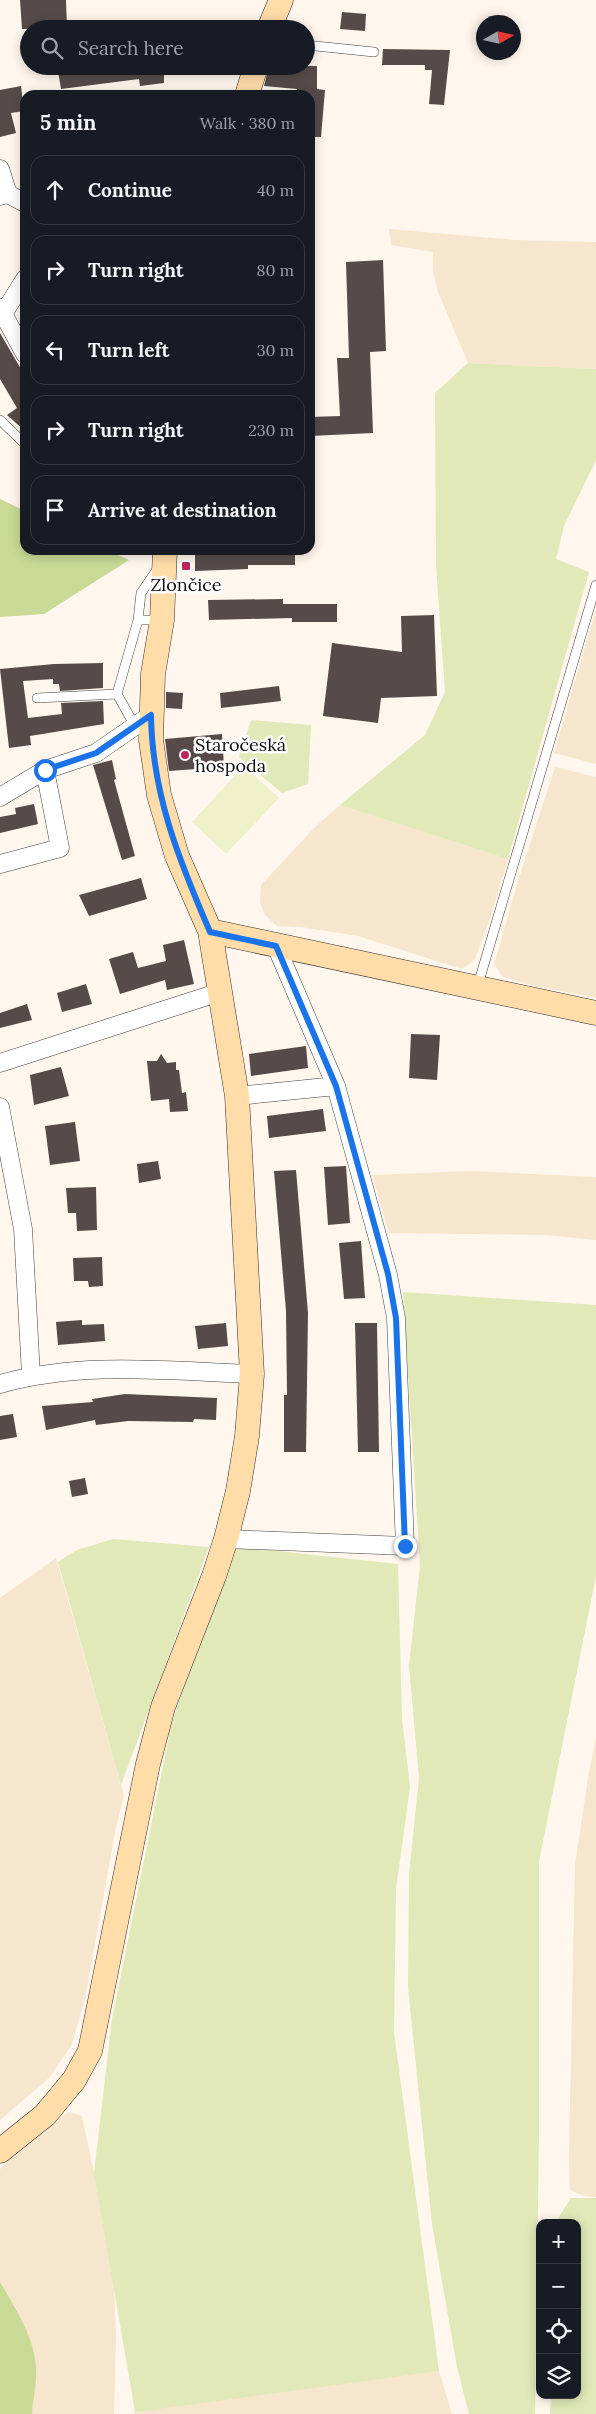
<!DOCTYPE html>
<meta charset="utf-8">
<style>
body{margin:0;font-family:Lora,serif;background:#20242c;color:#f1f3f6}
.controls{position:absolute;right:15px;bottom:15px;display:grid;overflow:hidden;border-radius:10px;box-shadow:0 2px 12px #0003}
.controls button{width:45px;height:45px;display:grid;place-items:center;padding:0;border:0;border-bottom:1px solid #363941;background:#171b24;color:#f1f3f6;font:25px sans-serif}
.compass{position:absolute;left:476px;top:15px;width:45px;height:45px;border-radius:50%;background:#171b24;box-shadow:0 2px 12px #0003;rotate:81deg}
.stop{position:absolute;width:15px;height:15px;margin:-11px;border:4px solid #1a73e8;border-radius:50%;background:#fff}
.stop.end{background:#1a73e8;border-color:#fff;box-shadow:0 1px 5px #0008}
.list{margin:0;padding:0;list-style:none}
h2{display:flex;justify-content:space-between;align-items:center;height:65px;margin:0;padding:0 20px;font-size:21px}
h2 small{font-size:16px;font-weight:400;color:#9ea1a6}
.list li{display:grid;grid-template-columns:32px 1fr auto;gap:15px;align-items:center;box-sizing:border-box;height:70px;margin:0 10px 10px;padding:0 10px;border:1px solid #363941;border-radius:15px}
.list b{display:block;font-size:19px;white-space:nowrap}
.list em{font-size:16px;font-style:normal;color:#9ea1a6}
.icon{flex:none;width:28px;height:28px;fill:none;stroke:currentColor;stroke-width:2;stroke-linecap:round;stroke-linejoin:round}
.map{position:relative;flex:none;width:596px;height:2414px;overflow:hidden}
.search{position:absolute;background:#171b24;box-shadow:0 2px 12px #0003;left:20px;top:20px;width:295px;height:55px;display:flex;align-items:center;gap:12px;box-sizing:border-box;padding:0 18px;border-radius:28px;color:#9ea1a6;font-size:19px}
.panel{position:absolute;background:#171b24;box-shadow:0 2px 12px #0003;left:20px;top:90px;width:295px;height:465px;border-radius:15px}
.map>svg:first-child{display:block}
</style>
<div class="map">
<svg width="596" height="2414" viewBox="0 0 596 2414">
<rect width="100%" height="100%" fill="#fff6ed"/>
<path fill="#f5e6cd" d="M 389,229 L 516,240 L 596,242 L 596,369 L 468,363 L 438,292 L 433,271 L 433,252 L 391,245 Z
M 596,609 L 596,764 L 554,753 Z
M 555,767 L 596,777 L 596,998 L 534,986 L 503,977 L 494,964 L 519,878 Z
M 340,805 L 508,859 L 491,916 L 475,959 L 462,969 L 358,936 L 301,927 L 277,926 L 265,915 L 260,902 L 261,885 L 315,827 Z
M 471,1171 L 596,1177 L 596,1240 L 546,1235 L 389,1233 L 372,1175 Z
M 56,1558 L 124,1796 L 116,1827 L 85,1999 L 71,2046 L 49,2078 L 0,2120 L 0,1598 Z
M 596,1737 L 596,2197 L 584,2196 L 570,2190 L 569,2156 L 575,1865 L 588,1778 Z
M 70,2112 L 82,2116 L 100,2201 L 114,2285 L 116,2338 L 114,2414 L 32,2414 L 36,2369 L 16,2308 L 0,2282 L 0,2169 L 57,2118 Z
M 439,2371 L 452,2414 L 134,2414 L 135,2412 L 214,2399 Z"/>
<path fill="#e0e9b7" d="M 468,363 L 596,369 L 596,460 L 564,526 L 556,559 L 589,572 L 508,859 L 340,805 L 425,735 L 445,692 L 436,565 L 435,393 Z
M 251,720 L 311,725 L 308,784 L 282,793 L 239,757 Z
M 403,1292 L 596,1305 L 596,1576 L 539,1862 L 539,2131 L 535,2414 L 469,2414 L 457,2367 L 432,2224 L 408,1987 L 409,1874 L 419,1778 L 409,1666 L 420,1566 Z
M 113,1539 L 209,1547 L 121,1785 L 58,1562 L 77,1550 Z
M 232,1546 L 398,1564 L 402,1719 L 410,1787 L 396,1889 L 394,2032 L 439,2371 L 135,2412 L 94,2173 L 112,2019 L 171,1726 Z
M 571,2198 L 596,2198 L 596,2414 L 550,2414 L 551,2395 L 577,2395 L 577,2223 L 555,2223 Z"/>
<path fill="#c8da96" d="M 0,499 L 25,511 L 25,550 L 107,550 L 129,560 L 44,614 L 0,617 Z
M 0,2282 C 15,2307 34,2337 36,2367 C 37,2382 33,2399 32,2414 L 0,2414 Z"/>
<path fill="#eef0c9" d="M 244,766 L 279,798 L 226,854 L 192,822 Z"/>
<path fill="#564b49" d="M 20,0 L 66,0 L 67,28 L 22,29 Z
M 342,12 L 366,14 L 365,31 L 340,29 Z
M 383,49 L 450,50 L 444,105 L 429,104 L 432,70 L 425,70 L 425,65 L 382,65 Z
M 89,66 L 164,66 L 164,83 L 140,86 L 139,79 L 61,89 L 58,71 Z
M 269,66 L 317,66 L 317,89 L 325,90 L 321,137 L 310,137 L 310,95 L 296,95 L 297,89 L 264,86 Z
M 21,86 L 24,111 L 11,113 L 16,133 L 0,137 L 0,90 Z
M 383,260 L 386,351 L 370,352 L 373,433 L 310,436 L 310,417 L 340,416 L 337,358 L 349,358 L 346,262 Z
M 0,333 L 25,376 L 25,431 L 7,415 L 17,408 L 0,379 Z
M 195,550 L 295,550 L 295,565 L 248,565 L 248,569 L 195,571 Z
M 283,599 L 283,604 L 337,604 L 337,622 L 292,622 L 292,618 L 209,620 L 208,600 Z
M 434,615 L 437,696 L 381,698 L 378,723 L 323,716 L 332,643 L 402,652 L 401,616 Z
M 103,663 L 103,688 L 60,691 L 59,684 L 53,684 L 53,679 L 23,681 L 28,718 L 62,714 L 61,703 L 103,701 L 104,724 L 30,736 L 31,745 L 9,748 L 0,669 L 54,664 Z
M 279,686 L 281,701 L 221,708 L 220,693 Z
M 166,692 L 183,693 L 182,709 L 166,708 Z
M 222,734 L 224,767 L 169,771 L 165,739 Z
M 112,760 L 116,779 L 114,780 L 135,856 L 122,860 L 93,765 Z
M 34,804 L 38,824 L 0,833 L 0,817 L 16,814 L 15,808 Z
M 141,878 L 147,899 L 89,916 L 79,895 Z
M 184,940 L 194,984 L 167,990 L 165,980 L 120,994 L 109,959 L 133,952 L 138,968 L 166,961 L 163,945 Z
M 86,984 L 92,1004 L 62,1012 L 57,993 Z
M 27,1004 L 32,1020 L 0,1028 L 0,1013 Z
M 411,1034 L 440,1035 L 437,1080 L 409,1078 Z
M 306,1046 L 308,1068 L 251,1076 L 249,1054 Z
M 161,1054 L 167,1063 L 176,1062 L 176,1070 L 179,1070 L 182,1093 L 186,1092 L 188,1111 L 170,1112 L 169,1099 L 151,1101 L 147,1061 L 157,1061 Z
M 61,1067 L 69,1096 L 34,1105 L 30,1075 Z
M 323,1109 L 326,1131 L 269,1138 L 267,1116 Z
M 75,1122 L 80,1161 L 50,1165 L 45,1126 Z
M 158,1161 L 161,1179 L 139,1183 L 137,1164 Z
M 346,1166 L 350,1223 L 328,1225 L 324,1167 Z
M 296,1170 L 308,1313 L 306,1452 L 284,1452 L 284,1395 L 287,1395 L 286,1311 L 274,1171 Z
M 96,1187 L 97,1230 L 77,1231 L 76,1213 L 68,1213 L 66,1188 Z
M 361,1241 L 365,1298 L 344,1299 L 339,1243 Z
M 102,1257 L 103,1286 L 89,1287 L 88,1281 L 74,1281 L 73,1258 Z
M 82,1320 L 82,1325 L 104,1324 L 105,1341 L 58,1345 L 56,1322 Z
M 226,1323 L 228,1346 L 198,1349 L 195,1326 Z
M 355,1323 L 377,1323 L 379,1452 L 358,1452 Z
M 125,1394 L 217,1398 L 216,1420 L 194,1419 L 193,1422 L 128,1421 L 96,1425 L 95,1420 L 46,1430 L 42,1406 L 93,1402 L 92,1399 Z
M 13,1414 L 17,1437 L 0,1440 L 0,1416 Z
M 85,1478 L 88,1494 L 72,1497 L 69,1481 Z"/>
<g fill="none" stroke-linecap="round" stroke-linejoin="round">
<g stroke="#404040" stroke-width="10">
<path id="lane" d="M 306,45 L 374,52
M 0,420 L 25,444
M 138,620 L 141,593 L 158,568
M 117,694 L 138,620 L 161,620
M 37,698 L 117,694 L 135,726
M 477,988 L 596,585"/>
</g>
<g stroke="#404040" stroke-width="19">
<path id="street" d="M 0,169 L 8,194
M 0,196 L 8,194 L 25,203
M 0,308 L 25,354
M 3,314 L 25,279
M 0,797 L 45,770
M 0,864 L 60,848 L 45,770 L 96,753 L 151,715
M 0,1063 L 220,992
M 237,1096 L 336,1086
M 0,1107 L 23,1229 L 31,1375
M 0,1384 C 82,1361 168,1371 252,1374
M 226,1539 L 405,1546 L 396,1318 L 388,1275 L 336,1086 L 276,946"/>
</g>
<g stroke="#2f2f2f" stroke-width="25">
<path id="secondary" d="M 269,29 L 281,0
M 247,95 L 256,66
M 210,931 L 596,1013
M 0,2151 L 45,2115 L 74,2080 L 90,2051 L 148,1764 L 163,1707 L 214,1576 L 226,1539 L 238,1491 L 247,1436 L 252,1374 L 237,1096 L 210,931 L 177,856 L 159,795 L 151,740 L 153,674 L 162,620 L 165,550"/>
</g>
<use href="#lane" stroke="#fff" stroke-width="9"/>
<use href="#street" stroke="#fff" stroke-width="18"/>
<use href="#secondary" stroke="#ffdca8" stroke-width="24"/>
</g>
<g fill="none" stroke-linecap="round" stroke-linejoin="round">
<path stroke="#1a73e8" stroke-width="6" d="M 45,770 L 96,753 L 151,715 C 152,794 179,860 210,932 L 276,946 L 336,1086 L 388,1274 L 396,1318 L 405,1546"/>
</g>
<g fill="#bd2558" stroke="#fff" stroke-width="2">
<rect x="181" y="561" width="10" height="10" rx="2.5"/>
<circle cx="185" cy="755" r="5"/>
</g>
<g text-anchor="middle" stroke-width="5" stroke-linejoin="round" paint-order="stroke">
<g font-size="18" fill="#0d0d0d" stroke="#fff">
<text x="186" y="591">Zlončice</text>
<text x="195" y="751" text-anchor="start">Staročeská<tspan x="195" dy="21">hospoda</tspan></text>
</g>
</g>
</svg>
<div class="controls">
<button>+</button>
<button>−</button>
<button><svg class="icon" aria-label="locate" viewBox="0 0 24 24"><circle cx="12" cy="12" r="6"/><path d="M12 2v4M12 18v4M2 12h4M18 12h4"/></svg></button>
<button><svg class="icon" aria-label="layers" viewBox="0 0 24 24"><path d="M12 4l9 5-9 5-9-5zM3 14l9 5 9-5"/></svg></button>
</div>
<svg class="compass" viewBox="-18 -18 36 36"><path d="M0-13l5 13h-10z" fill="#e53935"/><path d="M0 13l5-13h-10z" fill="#9ea1a6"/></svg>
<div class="stop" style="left:45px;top:770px"></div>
<div class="stop end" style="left:405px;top:1546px"></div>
<div class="search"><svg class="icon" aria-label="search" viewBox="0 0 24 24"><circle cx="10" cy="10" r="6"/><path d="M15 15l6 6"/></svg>Search here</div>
<section class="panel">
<h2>5 min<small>Walk · 380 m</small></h2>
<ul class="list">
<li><svg class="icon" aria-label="ahead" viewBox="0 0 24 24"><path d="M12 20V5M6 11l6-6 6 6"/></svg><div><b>Continue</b></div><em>40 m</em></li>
<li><svg class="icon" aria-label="right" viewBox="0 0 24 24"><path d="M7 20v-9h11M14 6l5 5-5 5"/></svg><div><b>Turn right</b></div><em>80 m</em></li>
<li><svg class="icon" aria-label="left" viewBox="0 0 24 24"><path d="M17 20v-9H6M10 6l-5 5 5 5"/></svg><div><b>Turn left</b></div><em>30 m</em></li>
<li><svg class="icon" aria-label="right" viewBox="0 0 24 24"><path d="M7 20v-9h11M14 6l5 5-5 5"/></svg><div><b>Turn right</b></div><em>230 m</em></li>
<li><svg class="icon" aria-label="arrive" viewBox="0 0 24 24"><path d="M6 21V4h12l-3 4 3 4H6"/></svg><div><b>Arrive at destination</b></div></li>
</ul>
</section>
</div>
